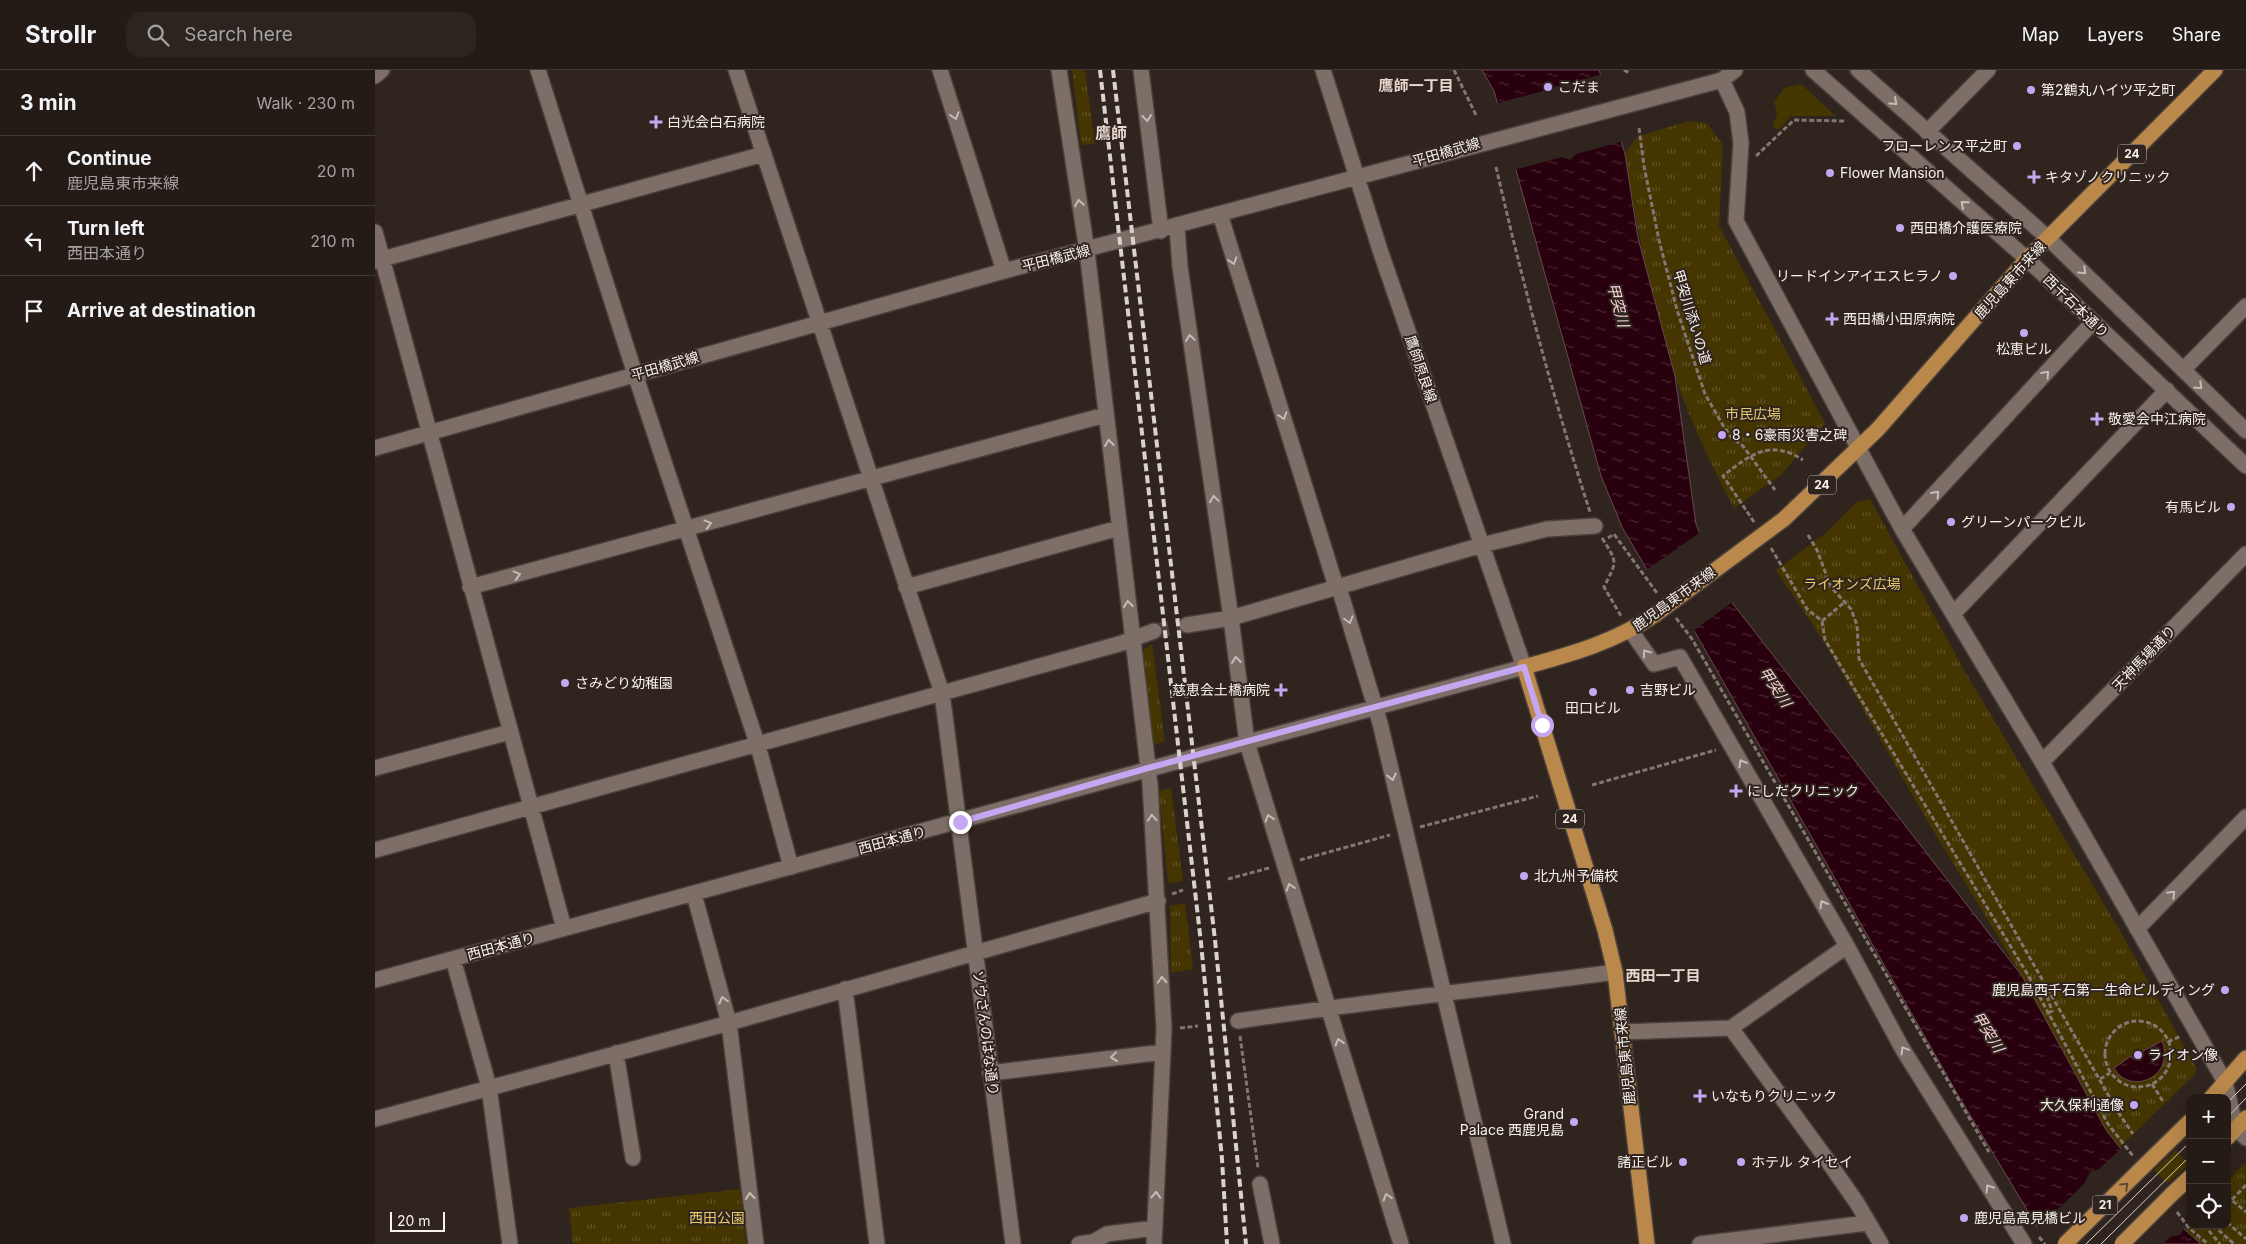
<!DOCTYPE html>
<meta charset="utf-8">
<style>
body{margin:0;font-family:Inter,"Noto Sans JP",sans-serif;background:#2c241f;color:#f1f3f6}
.controls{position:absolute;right:15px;bottom:15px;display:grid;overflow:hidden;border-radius:10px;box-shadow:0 5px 20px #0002}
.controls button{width:45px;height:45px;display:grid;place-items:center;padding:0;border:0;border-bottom:1px solid #413935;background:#241b16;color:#f1f3f6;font:25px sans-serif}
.scale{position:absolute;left:15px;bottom:12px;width:55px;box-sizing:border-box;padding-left:5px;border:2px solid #f9f1ec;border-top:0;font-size:14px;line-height:18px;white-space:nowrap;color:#f9f1ec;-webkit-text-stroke:4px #30241e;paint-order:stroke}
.stop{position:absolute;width:15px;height:15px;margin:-11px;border:4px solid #c5a7f1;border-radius:50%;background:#fff}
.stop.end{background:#c5a7f1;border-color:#fff;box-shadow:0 1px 5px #0008}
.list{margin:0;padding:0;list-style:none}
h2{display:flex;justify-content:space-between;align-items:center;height:65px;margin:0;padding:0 20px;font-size:21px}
h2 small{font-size:16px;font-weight:400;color:#a3a1a1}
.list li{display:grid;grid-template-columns:32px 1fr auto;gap:15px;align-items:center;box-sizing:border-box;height:70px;padding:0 20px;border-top:1px solid #413935}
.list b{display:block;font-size:19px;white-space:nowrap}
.list p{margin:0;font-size:16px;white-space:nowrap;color:#a3a1a1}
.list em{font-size:16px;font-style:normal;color:#a3a1a1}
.icon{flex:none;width:28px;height:28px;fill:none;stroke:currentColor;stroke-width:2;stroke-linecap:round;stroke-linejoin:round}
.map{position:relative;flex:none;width:1871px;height:1174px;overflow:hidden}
header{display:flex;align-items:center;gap:30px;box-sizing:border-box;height:70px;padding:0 25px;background:#241b16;border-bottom:1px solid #413935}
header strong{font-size:24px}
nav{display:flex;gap:28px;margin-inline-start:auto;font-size:18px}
.search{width:350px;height:45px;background:#2c241f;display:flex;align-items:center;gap:12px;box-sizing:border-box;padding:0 18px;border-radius:15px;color:#a3a1a1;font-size:19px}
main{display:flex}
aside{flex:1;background:#241b16}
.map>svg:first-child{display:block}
</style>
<header>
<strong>Strollr</strong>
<div class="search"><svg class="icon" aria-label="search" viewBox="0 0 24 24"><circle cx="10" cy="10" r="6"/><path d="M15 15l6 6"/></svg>Search here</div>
<nav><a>Map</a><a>Layers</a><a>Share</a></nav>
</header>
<main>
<aside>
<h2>3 min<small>Walk · 230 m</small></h2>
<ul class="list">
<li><svg class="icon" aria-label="ahead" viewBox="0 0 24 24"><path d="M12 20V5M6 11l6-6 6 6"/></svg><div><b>Continue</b><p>鹿児島東市来線</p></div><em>20 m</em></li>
<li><svg class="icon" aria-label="left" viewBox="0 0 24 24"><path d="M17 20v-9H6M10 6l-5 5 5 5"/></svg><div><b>Turn left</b><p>西田本通り</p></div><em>210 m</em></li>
<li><svg class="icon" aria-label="arrive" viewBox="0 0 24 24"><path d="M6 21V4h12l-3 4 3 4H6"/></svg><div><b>Arrive at destination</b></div></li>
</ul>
</aside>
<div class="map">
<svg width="1871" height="1174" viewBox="0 0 1871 1174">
<defs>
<pattern id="park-tufts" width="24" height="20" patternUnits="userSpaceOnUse" patternTransform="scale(1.25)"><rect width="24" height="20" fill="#443501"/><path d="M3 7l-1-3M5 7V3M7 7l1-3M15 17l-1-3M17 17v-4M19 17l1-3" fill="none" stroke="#605326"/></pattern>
<pattern id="water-ripples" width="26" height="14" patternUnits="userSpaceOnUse" patternTransform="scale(1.25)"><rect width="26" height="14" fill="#29010e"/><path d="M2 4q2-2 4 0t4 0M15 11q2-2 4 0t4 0" fill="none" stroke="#492631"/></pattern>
</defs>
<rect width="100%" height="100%" fill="#30241e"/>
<path fill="#443501" d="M 1426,14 L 1461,46 L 1416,46 L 1405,59 L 1400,59 L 1398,56 L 1402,43 L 1399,32 L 1409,18 Z
M 1801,1080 L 1814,1094 L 1792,1114 L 1779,1100 Z"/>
<path fill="url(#park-tufts)" d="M 697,0 L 710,0 L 720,74 L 706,75 Z
M 1313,51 L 1332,53 L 1348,75 L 1344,156 L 1450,353 L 1406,405 L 1359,438 C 1337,395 1315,352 1300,306 C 1276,234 1262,158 1250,84 L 1262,67 Z
M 1495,429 L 1592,605 L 1748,866 L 1821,998 L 1821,1003 L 1745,1077 L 1731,1060 L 1647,906 L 1556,757 L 1448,570 L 1401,500 L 1452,462 L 1482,432 Z
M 777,574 L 790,671 L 779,675 L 767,581 Z
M 796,718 L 808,811 L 793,813 L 784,721 Z
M 810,833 L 818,899 L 796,903 L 795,836 Z
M 1870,1093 L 1871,1174 L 1826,1174 L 1810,1160 L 1815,1153 L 1815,1155 L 1852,1155 L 1852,1111 Z
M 365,1119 L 371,1174 L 198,1174 L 194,1138 Z"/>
<path fill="url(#water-ripples)" stroke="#674951" d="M 1107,0 L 1224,0 L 1250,84 L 1263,168 L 1300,306 L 1321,454 L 1345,517 L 1647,906 L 1731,1060 L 1810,1160 L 1826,1174 L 1675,1174 L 1666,1163 L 1583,1025 L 1320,562 L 1275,505 L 1247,457 L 1226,406 L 1119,21 Z
M 1787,971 C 1801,1008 1754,1026 1739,998 L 1756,986 L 1758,989 L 1766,990 L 1768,981 Z"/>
<path fill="#30241e" d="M 1228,4 L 1249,71 L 1201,84 L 1195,90 L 1187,87 L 1139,100 L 1120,34 L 1168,21 L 1173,15 L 1180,17 Z
M 1327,461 L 1347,516 L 1359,531 L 1317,562 L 1270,501 Z
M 1748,1077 L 1808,1154 L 1808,1161 L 1805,1165 L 1795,1167 L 1789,1174 L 1672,1174 L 1661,1160 L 1709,1114 L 1715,1102 L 1724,1099 Z"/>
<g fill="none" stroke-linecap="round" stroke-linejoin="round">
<path stroke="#4e433d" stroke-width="15" stroke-dasharray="15 8" stroke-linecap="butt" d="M 779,561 L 812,555"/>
<g stroke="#4a3f3a" stroke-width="18">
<path id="minor" d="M 163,0 L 260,304 L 383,676 L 416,797
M 361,0 L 567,623 L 638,1174
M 565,0 L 629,201
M 684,0 L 712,181 L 775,714 L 789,959 L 779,1174
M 766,0 L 786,161
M 1438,0 L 1652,189 L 1871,396
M 1483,0 L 1673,168 L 1871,361
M 0,6 L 7,0
M 1347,10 L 1362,42 L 1366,73 L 1361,151 L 1527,459 L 1667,692 L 1850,1012 L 1861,1059 L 1871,1068
M 1552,62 L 1613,0
M 845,144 L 959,510 L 965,521 L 1005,653 L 1128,1174
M 802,157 L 805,197 L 856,548 L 872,673 L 1026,1174
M 0,162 L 189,858
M 0,191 L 389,84
M 1808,300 L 1871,236
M 0,378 L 629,201 L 1347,10 L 1360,0
M 1527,459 L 1718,252
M 95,517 L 730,345
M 531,517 L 744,458
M 1579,543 L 1792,320
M 812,555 L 856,548 L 1107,475 L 1172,459 L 1220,456
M 1256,561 L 1279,594 L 1305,587 L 1472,876 L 1527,978 L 1649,1174
M 1667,692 L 1871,484
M 0,698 L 135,662
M 0,780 L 744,574 L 779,561
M 319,824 L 354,953 L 381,1174
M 1762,859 L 1871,747
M 78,889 L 114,1017 L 135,1174
M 0,910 L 1149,597 L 1006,183 L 948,0
M 470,919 L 502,1174
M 863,951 C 988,932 1114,919 1240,902
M 1356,958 L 1450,1087 L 1482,1133 L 1506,1174
M 1247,962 L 1356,958 L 1472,876
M 241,983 L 258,1088
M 615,1003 L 788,982
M 0,1049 L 354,953 L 783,831
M 885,1114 L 897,1174
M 704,1174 L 718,1172 L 732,1164 L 780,1158
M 1325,1174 L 1492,1153"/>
</g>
<g stroke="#4a3f3a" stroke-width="18">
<path id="major" d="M 1409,449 L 1503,359 L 1652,189 L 1840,0
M 1836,1028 L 1871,988
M 1852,1068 L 1871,1048
M 1769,1096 L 1815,1051
M 1796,1125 L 1815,1107
M 1272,1174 L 1240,902 L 1230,860 L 1149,597 C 1197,584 1240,572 1281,544"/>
</g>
<path stroke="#827772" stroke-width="3" stroke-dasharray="5 2.5" stroke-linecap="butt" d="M 1079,0 L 1101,45
M 1249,0 L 1254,3
M 1264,58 L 1269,96 L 1284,170 L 1302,240 L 1330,324 L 1349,357 L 1356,367 L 1368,376 L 1400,420
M 1381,86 L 1419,50 L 1470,51
M 1121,97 C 1148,214 1178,328 1215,442
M 1379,452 L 1348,406 C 1375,384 1396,369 1428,390
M 1433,465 L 1442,480 L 1456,517 L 1476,539 L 1482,555 L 1484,589 L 1743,1042 L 1758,1064
M 1227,468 C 1243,493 1242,491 1229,517 L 1246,546
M 1233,468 L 1239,464 L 1282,523
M 1396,478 L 1432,539 L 1447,551 L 1450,570 L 1653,905 L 1733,1054 L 1758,1086
M 1301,548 L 1317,569 L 1614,1082
M 1447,551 L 1471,531
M 1217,715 L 1341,680
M 1045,757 L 1163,726
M 925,790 L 1015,765
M 853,809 L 894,798
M 797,824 L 808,820
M 1673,943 L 1677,941 L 1670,920 L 1673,918
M1730 984a33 33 0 1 1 66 0a33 33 0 1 1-66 0Z
M 805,958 L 823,956
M 865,966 L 883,1098
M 1793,972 L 1806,966
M 1725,1009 L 1735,1003
M 1777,1014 L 1789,1033
M 1852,1126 L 1871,1142
M 1852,1135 L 1871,1115
M 1802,1142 L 1814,1158 L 1833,1174
M 1852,1152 L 1871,1169
M 1829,1155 L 1845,1174
M 1838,1155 L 1859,1174
M 1664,1167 L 1670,1174"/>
<use href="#minor" stroke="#7d6f67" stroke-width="15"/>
<use href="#major" stroke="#b9884a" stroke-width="15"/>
<path stroke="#dad2cc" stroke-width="1" d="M 1852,1033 L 1871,1014
M 1852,1048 L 1871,1028
M 1711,1174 L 1815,1072
M 1726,1174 L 1815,1086"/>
<path stroke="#dad2cc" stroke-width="4" stroke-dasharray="8 4" stroke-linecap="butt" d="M 725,0 L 826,873 L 847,1089 L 852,1174
M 738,0 L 840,870 L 871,1174"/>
<g stroke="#4a3f3a" stroke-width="18" stroke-linecap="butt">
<path id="major-bridge" d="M 1281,544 L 1409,449
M 1690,1174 L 1769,1096
M 1747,1174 L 1796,1125"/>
</g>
<use href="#major-bridge" stroke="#b9884a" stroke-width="15"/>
</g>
<defs><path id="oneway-chevron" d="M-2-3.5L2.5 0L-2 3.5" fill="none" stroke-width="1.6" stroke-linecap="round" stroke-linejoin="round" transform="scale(1.25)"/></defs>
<g stroke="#c7bdb7">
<use href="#oneway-chevron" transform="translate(1519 32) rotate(42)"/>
<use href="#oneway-chevron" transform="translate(580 46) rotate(72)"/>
<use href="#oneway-chevron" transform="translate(772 48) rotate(83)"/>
<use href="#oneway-chevron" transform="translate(704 133) rotate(-99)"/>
<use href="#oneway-chevron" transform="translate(1589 134) rotate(-139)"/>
<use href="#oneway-chevron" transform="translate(858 191) rotate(72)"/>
<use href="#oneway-chevron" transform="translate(1708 201) rotate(44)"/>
<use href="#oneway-chevron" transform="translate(815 268) rotate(-98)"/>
<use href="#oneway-chevron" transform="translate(1671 304) rotate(-48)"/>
<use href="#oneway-chevron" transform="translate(1824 316) rotate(44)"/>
<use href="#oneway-chevron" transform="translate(908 346) rotate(72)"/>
<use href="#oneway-chevron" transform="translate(734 373) rotate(-97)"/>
<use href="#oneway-chevron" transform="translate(1561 424) rotate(-48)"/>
<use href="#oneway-chevron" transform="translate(839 429) rotate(-98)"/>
<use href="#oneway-chevron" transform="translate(333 454) rotate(-15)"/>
<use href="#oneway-chevron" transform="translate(142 505) rotate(-15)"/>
<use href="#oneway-chevron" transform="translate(753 534) rotate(-97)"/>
<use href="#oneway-chevron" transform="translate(974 550) rotate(74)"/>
<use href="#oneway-chevron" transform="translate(1271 583) rotate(-125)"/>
<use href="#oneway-chevron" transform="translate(861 590) rotate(-97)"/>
<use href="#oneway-chevron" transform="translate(1367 693) rotate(-120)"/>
<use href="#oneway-chevron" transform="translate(1017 707) rotate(77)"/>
<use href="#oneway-chevron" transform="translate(777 748) rotate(-94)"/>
<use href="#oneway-chevron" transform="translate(894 748) rotate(-107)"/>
<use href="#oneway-chevron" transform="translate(915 817) rotate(-108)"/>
<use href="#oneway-chevron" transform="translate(1797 824) rotate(-46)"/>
<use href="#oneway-chevron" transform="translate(1448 834) rotate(-120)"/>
<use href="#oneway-chevron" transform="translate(787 910) rotate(-93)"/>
<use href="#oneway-chevron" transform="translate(348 930) rotate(-105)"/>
<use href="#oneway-chevron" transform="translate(964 972) rotate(-107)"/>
<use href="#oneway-chevron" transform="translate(1529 980) rotate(-121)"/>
<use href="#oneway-chevron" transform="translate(739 987) rotate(173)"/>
<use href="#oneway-chevron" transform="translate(1614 1118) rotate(-122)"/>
<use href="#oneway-chevron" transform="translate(781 1125) rotate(-87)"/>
<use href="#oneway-chevron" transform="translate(375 1126) rotate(-97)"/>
<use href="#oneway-chevron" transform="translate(1012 1127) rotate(-107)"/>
</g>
<use stroke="#60472d" href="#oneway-chevron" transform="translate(1750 1116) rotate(-44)"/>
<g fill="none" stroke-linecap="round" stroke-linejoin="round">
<path stroke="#c5a7f1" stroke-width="6" d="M 585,752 L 773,698 L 1149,597 L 1167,655"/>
</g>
<g fill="#c5a7f1" stroke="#30241e" stroke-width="2">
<circle cx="1173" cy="17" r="5"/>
<circle cx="1656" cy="20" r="5"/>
<path d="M278.5 44.5h5v5h5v5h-5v5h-5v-5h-5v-5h5z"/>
<circle cx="1642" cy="76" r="5"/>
<circle cx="1455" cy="103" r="5"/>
<path d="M1656.5 99.5h5v5h5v5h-5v5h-5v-5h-5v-5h5z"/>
<circle cx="1525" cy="158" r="5"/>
<circle cx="1578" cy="206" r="5"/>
<path d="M1454.5 241.5h5v5h5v5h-5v5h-5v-5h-5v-5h5z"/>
<circle cx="1649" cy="263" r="5"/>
<path d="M1719.5 341.5h5v5h5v5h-5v5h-5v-5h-5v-5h5z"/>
<circle cx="1347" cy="365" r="5"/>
<circle cx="1856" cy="437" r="5"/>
<circle cx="1576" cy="452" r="5"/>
<circle cx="190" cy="613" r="5"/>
<path d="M903.5 612.5h5v5h5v5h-5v5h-5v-5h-5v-5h5z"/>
<circle cx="1255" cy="620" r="5"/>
<circle cx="1218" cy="622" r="5"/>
<path d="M1358.5 713.5h5v5h5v5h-5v5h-5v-5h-5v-5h5z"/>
<circle cx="1149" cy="806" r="5"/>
<circle cx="1850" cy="920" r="5"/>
<circle cx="1763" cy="985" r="5"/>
<path d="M1322.5 1018.5h5v5h5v5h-5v5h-5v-5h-5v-5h5z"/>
<circle cx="1759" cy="1035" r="5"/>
<circle cx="1199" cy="1052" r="5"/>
<circle cx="1308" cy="1092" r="5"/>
<circle cx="1366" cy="1092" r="5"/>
<circle cx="1589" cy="1148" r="5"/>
</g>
<g text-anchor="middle" stroke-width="4" stroke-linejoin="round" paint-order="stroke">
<g fill="#30241e" stroke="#bdb4ae" stroke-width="1">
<rect x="1743" y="74.5" width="28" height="19" rx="4"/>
<rect x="1433" y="405.5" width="28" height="19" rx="4"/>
<rect x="1181" y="739.5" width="28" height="19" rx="4"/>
<rect x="1717.5" y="1125.5" width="25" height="19" rx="4"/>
</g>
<g font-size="12" font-weight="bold" fill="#f9f1ec">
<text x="1757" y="88">24</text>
<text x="1447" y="419">24</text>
<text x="1195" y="753">24</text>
<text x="1730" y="1139">21</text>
</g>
<g font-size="14" fill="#f9f1ec" stroke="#30241e" text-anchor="start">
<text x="1183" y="22">こだま</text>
<text x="1666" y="25">第2鶴丸ハイツ平之町</text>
<text x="292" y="57">白光会白石病院</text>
<text x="1632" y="81" text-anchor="end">フローレンス平之町</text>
<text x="1465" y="108">Flower Mansion</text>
<text x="1670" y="112">キタゾノクリニック</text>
<text x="1535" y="163">西田橋介護医療院</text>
<text x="1568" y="211" text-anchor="end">リードインアイエスヒラノ</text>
<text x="1468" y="254">西田橋小田原病院</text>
<text x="1649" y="284" text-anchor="middle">松恵ビル</text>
<text x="1733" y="354">敬愛会中江病院</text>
<text x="1357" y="370">8・6豪雨災害之碑</text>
<text x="1846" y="442" text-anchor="end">有馬ビル</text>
<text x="1586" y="457">グリーンパークビル</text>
<text x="200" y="618">さみどり幼稚園</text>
<text x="895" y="625" text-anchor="end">慈恵会土橋病院</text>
<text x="1265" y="625">吉野ビル</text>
<text x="1218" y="643" text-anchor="middle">田口ビル</text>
<text x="1372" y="726">にしだクリニック</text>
<text x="1159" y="811">北九州予備校</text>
<text x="1840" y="925" text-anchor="end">鹿児島西千石第一生命ビルディング</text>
<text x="1773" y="990">ライオン像</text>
<text x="1336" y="1031">いなもりクリニック</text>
<text x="1749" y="1040" text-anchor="end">大久保利通像</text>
<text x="1189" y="1049" text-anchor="end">Grand<tspan x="1189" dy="16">Palace 西鹿児島</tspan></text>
<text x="1298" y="1097" text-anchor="end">諸正ビル</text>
<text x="1376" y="1097">ホテル タイセイ</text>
<text x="1599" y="1153">鹿児島高見橋ビル</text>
</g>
<g font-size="14" fill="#f9f1ec" stroke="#30241e">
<text transform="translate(1071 82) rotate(-16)" y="5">平田橋武線</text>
<text transform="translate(681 188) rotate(-14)" y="5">平田橋武線</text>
<text transform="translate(1635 210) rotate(-48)" y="5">鹿児島東市来線</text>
<text transform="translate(1701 236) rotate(44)" y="5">西千石本通り</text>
<text transform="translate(1317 247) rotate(73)" y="5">甲突川添いの道</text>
<text transform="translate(290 296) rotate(-16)" y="5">平田橋武線</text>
<text transform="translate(1046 299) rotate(71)" y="5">鷹師原良線</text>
<text transform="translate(1299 529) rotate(-36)" y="5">鹿児島東市来線</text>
<text transform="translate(1769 588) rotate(-46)" y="5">天神馬場通り</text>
<text transform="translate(517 770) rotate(-15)" y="5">西田本通り</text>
<text transform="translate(126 876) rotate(-15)" y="5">西田本通り</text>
<text transform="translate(611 963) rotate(83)" y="5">ゾウさんのはな通り</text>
<text transform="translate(1250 986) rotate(-96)" y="5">鹿児島東市来線</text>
</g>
<g font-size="14" fill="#eacb6f" stroke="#30241e">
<text x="1378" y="349">市民広場</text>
<text x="1477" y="519">ライオンズ広場</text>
<text x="342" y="1153">西田公園</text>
</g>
<g font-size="15" font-weight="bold" fill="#e6d6cd" stroke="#30241e">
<text x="1041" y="21">鷹師一丁目</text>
<text x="1288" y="911">西田一丁目</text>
</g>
<g font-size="15" font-style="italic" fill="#fad1d9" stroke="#30241e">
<text transform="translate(1243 235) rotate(75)" y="5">甲突川</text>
<text transform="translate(1400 617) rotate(56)" y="5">甲突川</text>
<text transform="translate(1613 962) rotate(58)" y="5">甲突川</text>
</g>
<g font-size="16" font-weight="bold" fill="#e6d6cd" stroke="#30241e">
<text x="736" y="69">鷹師</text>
</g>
</g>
</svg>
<div class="controls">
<button>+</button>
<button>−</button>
<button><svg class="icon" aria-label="locate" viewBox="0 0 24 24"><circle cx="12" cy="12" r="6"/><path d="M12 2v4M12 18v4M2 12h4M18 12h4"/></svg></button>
</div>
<div class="scale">20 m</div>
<div class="stop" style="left:1167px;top:655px"></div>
<div class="stop end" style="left:585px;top:752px"></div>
</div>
</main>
